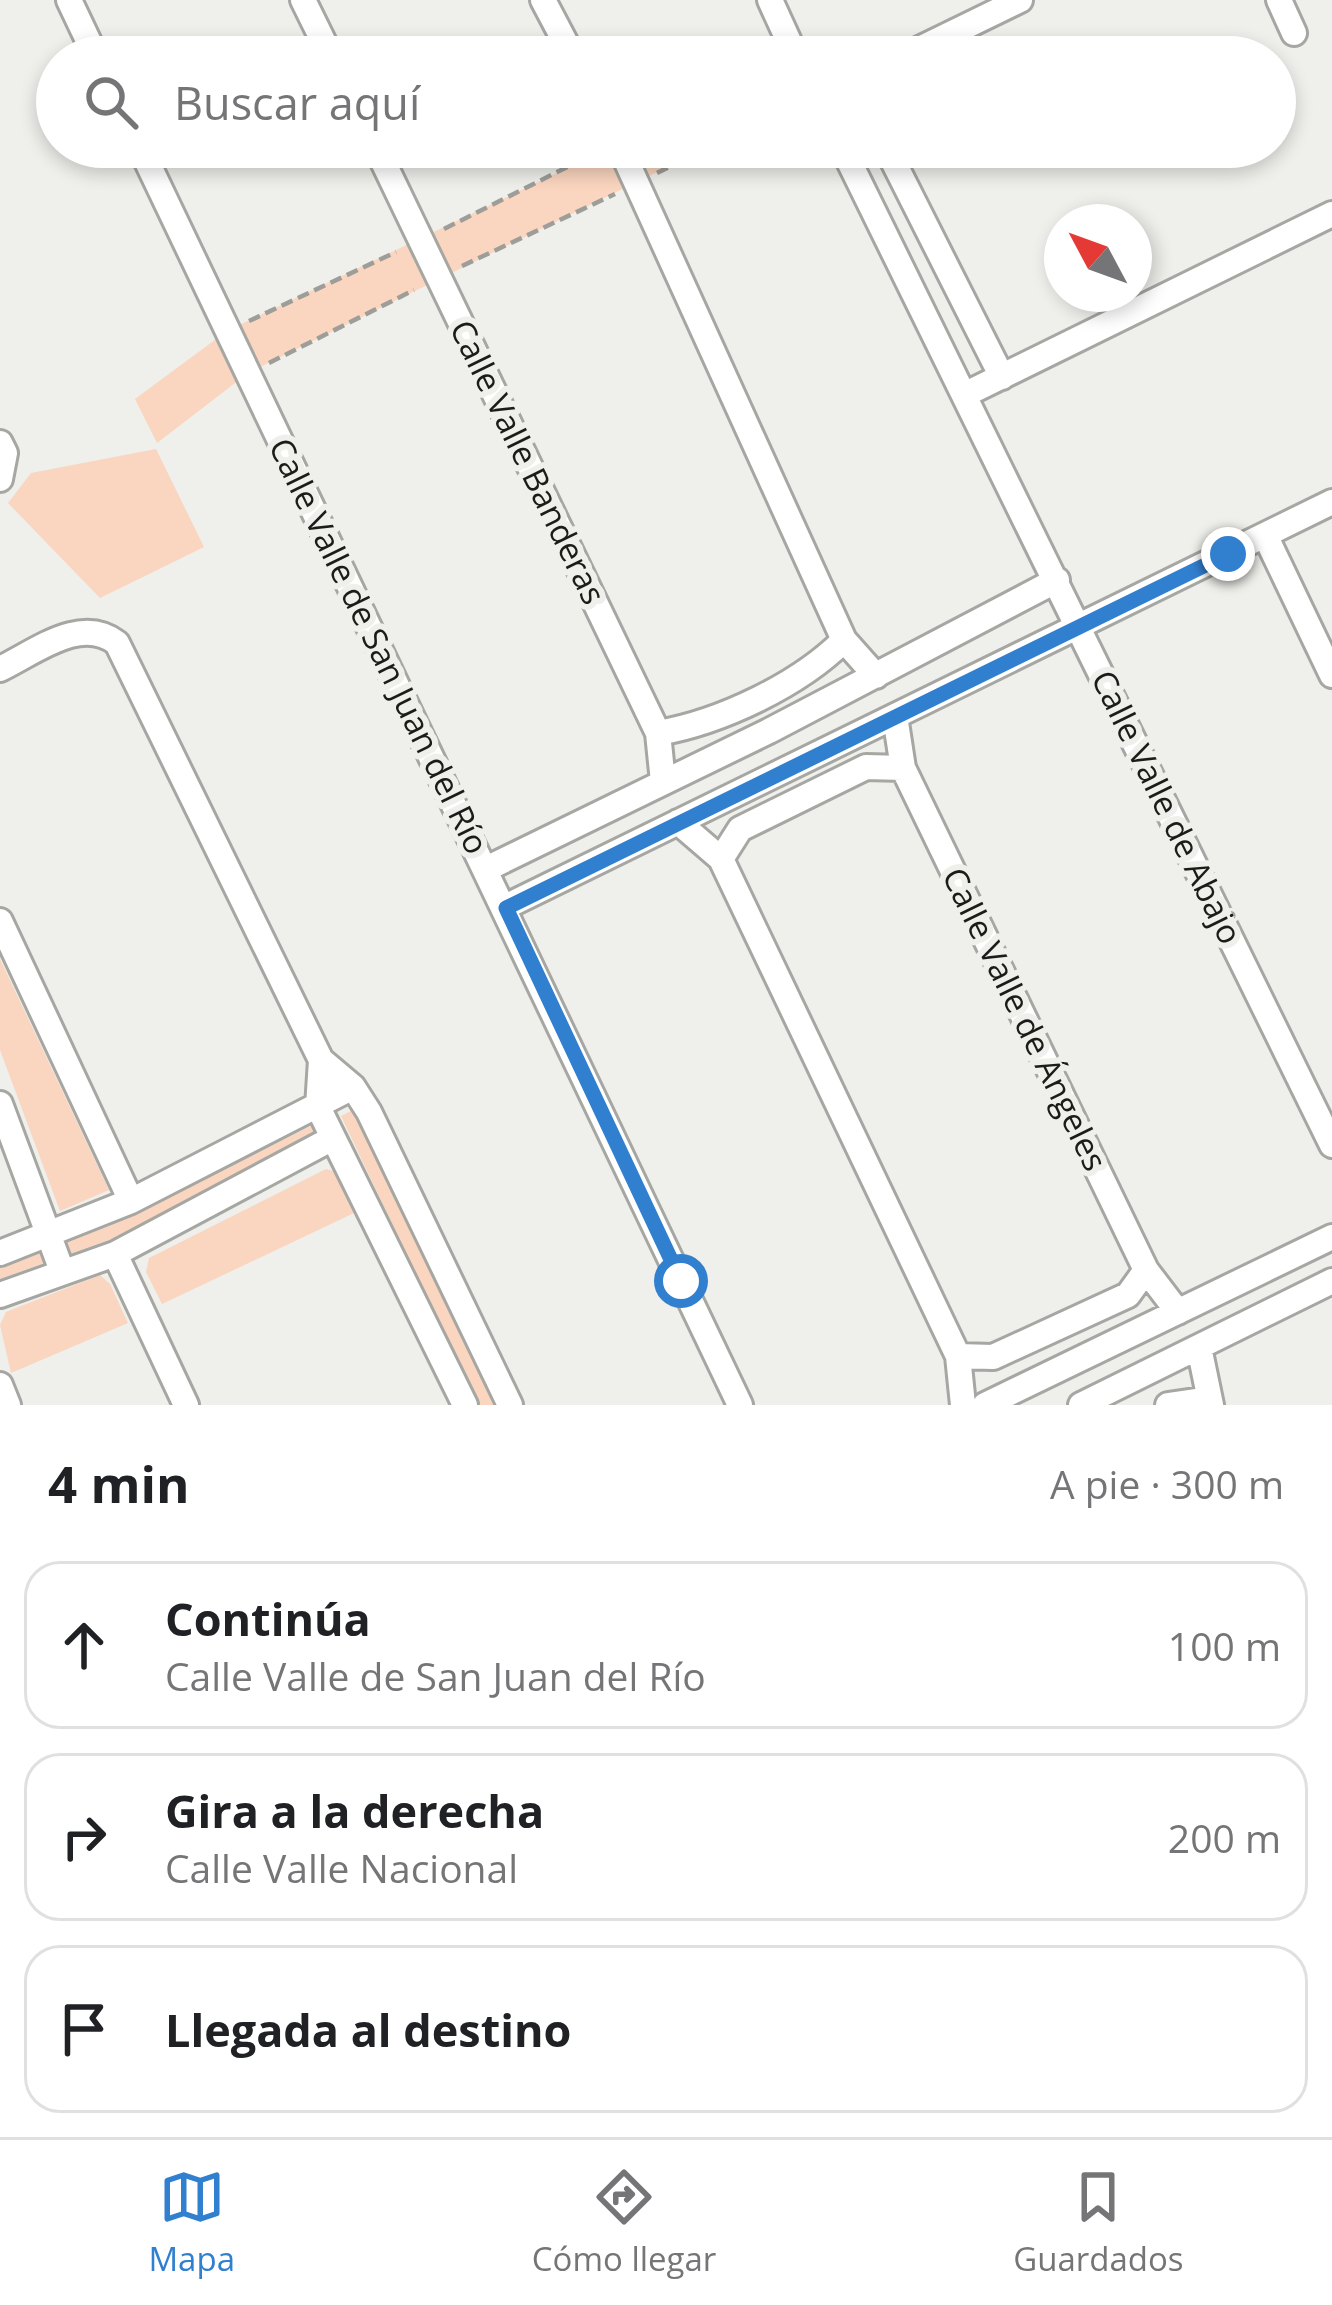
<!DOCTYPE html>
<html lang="es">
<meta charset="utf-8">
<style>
body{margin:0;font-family:"Open Sans",sans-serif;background:#f6f6f6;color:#202124}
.compass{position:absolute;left:1044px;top:204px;width:108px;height:108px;border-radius:50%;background:#fff;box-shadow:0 6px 18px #0003;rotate:311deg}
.stop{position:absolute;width:36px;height:36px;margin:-27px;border:9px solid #317fcf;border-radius:50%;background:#fff}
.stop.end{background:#317fcf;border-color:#fff;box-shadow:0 3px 12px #0008}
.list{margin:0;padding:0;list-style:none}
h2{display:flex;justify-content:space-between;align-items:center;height:156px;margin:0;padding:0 48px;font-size:51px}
h2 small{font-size:39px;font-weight:400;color:#757577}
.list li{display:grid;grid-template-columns:78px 1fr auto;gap:36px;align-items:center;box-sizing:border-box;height:168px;margin:0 24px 24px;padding:0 24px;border:3px solid #e0e0e0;border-radius:36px}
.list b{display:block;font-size:45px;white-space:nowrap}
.list p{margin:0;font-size:39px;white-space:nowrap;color:#757577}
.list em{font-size:39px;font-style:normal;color:#757577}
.icon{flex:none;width:66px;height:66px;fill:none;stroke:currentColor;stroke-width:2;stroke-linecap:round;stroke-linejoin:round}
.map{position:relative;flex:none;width:1332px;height:1405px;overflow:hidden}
.search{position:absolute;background:#fff;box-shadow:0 6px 18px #0003;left:36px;right:36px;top:36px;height:132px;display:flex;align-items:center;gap:30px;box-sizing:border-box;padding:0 42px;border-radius:66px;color:#757577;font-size:45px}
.sheet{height:732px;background:#fff}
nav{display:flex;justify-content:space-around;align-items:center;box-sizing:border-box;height:168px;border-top:3px solid #e0e0e0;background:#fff;font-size:33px;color:#757577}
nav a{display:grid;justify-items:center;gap:6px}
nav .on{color:#317fcf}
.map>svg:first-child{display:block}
</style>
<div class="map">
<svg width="1332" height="1405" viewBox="0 0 1332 1405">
<rect width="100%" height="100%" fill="#efefeb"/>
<path fill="#fad5bf" d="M 611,147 L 708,147 L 248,373 L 157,443 L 135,399 L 227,331 Z
M 156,449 L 204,547 L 100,598 L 8,503 L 31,473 Z
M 0,959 L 109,1190 L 60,1211 L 0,1050 Z
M 353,1110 L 495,1405 L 478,1405 L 341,1116 Z
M 315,1124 L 320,1135 L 114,1238 L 0,1279 L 0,1265 L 109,1226 Z
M 326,1169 L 337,1172 L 354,1213 L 162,1304 L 146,1272 L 149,1258 Z
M 100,1275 L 110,1284 L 128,1323 L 11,1373 L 0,1325 L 6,1312 Z"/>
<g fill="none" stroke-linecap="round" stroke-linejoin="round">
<g stroke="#a6a7a2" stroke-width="30">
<path id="street" d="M 69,0 L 96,57
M 303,0 L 331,57
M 543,0 L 573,57
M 770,0 L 796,57
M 1279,0 L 1294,33
M 903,57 L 1020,0
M 140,147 L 740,1405
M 376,147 L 658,733 L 663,782
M 620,147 L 844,640 L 876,676
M 842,147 L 1332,1145
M 886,147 L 1002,377
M 966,394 L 1332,214
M 0,443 L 5,453 L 0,479
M 1265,535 L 1332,675
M 0,669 C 37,651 81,615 117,643 L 321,1060 L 353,1087 L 369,1112 L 510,1405
M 895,716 L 903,768 L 1146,1270 L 1178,1312
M 658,733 C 721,722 799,685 844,640
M 678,822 L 721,859 L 958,1356 L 963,1405
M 721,859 L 740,829 L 866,767 L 903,768
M 486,869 L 769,731 L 1057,580
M 505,907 L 1332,502
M 0,921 L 131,1201
M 321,1060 L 318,1107 L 465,1405
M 0,1104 L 62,1271
M 0,1253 L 131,1201 L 353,1087
M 115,1254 L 186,1405
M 0,1295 L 115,1254 L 333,1138
M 1199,1347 L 1211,1405
M 958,1356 L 993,1357 L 1128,1295 L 1146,1270
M 0,1385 L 8,1405
M 985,1405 L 1332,1237
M 1081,1405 L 1332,1281
M 1168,1405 L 1209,1399"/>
</g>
<path stroke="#9d9d99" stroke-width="4.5" stroke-dasharray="12 6" stroke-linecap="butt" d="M 657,173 L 709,147
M 444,229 L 595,153
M 462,266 L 615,194
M 249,321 L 396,252
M 269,363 L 414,290"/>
<use href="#street" stroke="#fff" stroke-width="24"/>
</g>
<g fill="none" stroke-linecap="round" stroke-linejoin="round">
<path stroke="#317fcf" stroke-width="15" d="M 681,1281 L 506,908 L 1228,554"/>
</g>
<g text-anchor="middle" stroke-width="12" stroke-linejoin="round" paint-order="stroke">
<g font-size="33" fill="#1b1b19" stroke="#efefeb">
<text transform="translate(528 462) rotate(64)" y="12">Calle Valle Banderas</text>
<text transform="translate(379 646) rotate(64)" y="12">Calle Valle de San Juan del Río</text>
<text transform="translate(1167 807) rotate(64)" y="12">Calle Valle de Abajo</text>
<text transform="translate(1025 1019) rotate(64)" y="12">Calle Valle de Ángeles</text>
</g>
</g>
</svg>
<svg class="compass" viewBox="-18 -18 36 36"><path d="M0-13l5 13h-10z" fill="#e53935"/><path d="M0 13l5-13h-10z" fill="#757577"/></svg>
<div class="stop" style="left:681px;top:1281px"></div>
<div class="stop end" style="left:1228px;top:554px"></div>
<div class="search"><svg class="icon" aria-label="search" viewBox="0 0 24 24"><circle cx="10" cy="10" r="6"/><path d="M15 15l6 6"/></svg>Buscar aquí</div>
</div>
<section class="sheet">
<h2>4 min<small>A pie · 300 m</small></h2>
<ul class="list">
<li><svg class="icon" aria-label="ahead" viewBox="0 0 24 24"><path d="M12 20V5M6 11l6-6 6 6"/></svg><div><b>Continúa</b><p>Calle Valle de San Juan del Río</p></div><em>100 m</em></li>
<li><svg class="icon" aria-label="right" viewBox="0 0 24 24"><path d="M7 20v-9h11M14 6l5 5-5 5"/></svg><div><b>Gira a la derecha</b><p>Calle Valle Nacional</p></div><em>200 m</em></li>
<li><svg class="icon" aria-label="arrive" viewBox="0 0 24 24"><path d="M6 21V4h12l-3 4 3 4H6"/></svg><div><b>Llegada al destino</b></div></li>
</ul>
</section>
<nav>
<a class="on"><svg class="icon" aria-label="map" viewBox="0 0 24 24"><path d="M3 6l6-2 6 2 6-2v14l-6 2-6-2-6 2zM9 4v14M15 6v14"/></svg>Mapa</a>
<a><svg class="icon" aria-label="directions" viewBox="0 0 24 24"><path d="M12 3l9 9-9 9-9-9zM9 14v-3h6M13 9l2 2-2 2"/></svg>Cómo llegar</a>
<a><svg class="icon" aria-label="saved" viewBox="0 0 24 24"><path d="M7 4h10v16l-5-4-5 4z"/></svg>Guardados</a>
</nav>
